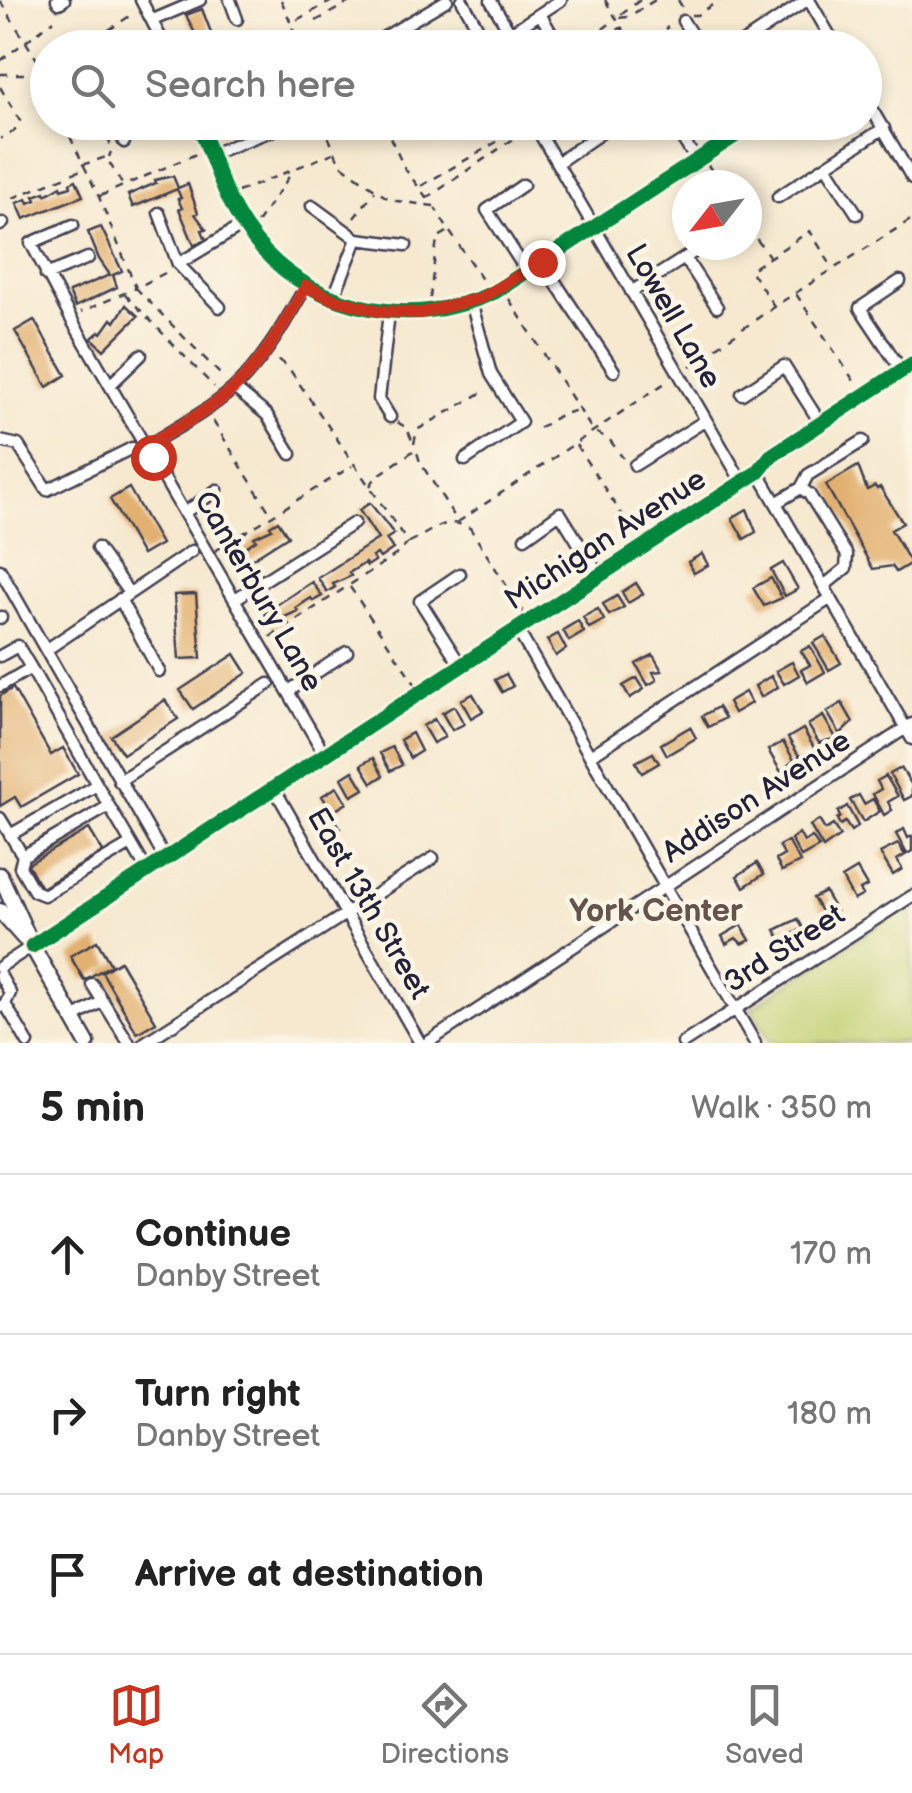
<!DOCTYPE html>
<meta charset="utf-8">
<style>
body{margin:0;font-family:"Balsamiq Sans",sans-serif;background:#f2f2f2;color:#222}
.compass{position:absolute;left:672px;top:170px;width:90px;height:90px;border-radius:50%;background:#fff;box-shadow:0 5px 15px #0003;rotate:239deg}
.stop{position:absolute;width:30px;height:30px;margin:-22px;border:8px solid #c8321e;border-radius:50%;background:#fff}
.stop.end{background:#c8321e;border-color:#fff;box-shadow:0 2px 10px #0008}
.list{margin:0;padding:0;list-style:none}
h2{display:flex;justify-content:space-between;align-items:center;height:130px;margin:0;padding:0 40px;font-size:42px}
h2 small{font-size:32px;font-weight:400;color:#767676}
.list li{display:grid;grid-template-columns:65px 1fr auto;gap:30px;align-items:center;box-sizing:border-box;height:160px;padding:0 40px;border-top:2px solid #e0e0e0}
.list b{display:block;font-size:38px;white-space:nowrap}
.list p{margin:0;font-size:32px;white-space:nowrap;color:#767676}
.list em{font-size:32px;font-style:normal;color:#767676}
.icon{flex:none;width:55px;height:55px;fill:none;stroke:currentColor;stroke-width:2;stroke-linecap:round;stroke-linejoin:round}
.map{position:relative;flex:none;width:912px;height:1043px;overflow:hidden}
.search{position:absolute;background:#fff;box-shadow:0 5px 15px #0003;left:30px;right:30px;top:30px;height:110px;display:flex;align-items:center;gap:25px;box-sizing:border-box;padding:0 35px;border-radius:55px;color:#767676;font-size:38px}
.sheet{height:610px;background:#fff}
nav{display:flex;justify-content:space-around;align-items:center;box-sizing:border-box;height:140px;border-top:2px solid #e0e0e0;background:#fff;font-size:28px;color:#767676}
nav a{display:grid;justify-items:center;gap:5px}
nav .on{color:#c8321e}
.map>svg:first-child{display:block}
</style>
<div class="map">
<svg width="912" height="1043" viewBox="0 0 912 1043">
<rect width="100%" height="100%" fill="#fcf5e5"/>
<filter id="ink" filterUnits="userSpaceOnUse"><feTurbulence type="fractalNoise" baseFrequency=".01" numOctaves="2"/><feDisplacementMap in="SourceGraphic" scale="20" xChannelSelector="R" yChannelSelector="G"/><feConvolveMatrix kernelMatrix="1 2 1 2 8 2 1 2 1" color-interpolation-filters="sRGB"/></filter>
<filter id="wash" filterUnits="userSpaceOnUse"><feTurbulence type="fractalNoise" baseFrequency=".0048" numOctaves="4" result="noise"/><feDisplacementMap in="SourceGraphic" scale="40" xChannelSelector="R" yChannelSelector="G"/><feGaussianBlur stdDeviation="2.25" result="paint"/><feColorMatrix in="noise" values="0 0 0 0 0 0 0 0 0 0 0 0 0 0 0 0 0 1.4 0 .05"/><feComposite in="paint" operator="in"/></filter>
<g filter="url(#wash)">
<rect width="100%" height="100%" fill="#f6e9d0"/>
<path fill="#c1d072" stroke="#727956" stroke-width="2.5" d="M 912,903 L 912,1043 L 771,1043 L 751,1008 Z"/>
<g id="blocks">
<path fill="#e2b06f" d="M 202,9 L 217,48 L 202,48 L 186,15 Z
M 248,31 L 254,46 L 224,48 L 221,42 Z
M 173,176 L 178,188 L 188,184 L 198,213 L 195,214 L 206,229 L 202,230 L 206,240 L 194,245 L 179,209 L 182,208 L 178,199 L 181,198 L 177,189 L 133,207 L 128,195 L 156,183 L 155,180 Z
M 76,180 L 83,196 L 24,219 L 17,203 L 27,199 L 29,203 L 36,200 L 34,196 L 45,192 L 46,195 L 61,186 L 62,189 L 71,186 L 70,183 Z
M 101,227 L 122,271 L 113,275 L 117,287 L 75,307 L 69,292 L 110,275 L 99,259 L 88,232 Z
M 126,305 L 138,316 L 104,350 L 92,338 L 100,331 L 102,333 L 112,319 L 115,322 Z
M 34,320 L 66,375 L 47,387 L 15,331 Z
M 858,466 L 867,490 L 875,486 L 877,489 L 880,487 L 903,523 L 891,530 L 911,563 L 896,572 L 892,566 L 873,569 L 826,485 Z
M 129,488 L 161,544 L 142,555 L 110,499 Z
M 370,503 L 394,534 L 386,539 L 393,549 L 380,558 L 377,554 L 372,557 L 375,561 L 367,566 L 365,563 L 349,573 L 351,576 L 333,584 L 335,587 L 327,592 L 318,578 L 378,539 L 359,510 Z
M 747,509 L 756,532 L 744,539 L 732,518 Z
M 278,521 L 288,536 L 239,567 L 230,552 L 238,547 L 241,550 L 256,540 L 254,537 L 272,529 L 270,526 Z
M 702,554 L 708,565 L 694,573 L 688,562 Z
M 783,563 L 798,589 L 785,596 L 771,570 Z
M 771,578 L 782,598 L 764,606 L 753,588 Z
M 312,582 L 322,596 L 313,601 L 311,598 L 296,608 L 298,611 L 280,619 L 282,622 L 273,628 L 264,613 Z
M 636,583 L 643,594 L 628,603 L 622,592 Z
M 196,594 L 201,658 L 179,659 L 174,595 Z
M 617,596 L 624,607 L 609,615 L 603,604 Z
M 598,609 L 604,620 L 589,628 L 583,617 Z
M 578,621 L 584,632 L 569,641 L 563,630 Z
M 558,634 L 566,649 L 556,656 L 547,640 Z
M 825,636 L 841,663 L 829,670 L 813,643 Z
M 810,646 L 825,672 L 808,682 L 801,670 L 810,665 L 801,651 Z
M 235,654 L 247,673 L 193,709 L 180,690 Z
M 653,655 L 662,671 L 653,672 L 657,680 L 648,685 L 636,664 Z
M 792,662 L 799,675 L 784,684 L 776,671 Z
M 506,674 L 513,686 L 502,692 L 495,680 Z
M 771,676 L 778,687 L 761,697 L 755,686 Z
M 637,678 L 644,689 L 630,698 L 623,686 Z
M 13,688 L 51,755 L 63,748 L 78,774 L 21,807 L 15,797 L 0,806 L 0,696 Z
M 745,692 L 751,703 L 734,713 L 728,702 Z
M 473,694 L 483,711 L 471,718 L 461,700 Z
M 165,700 L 178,719 L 123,754 L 111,736 Z
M 842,703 L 853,722 L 840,734 L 827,712 Z
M 454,706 L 464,724 L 452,730 L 442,713 Z
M 718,707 L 725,718 L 708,727 L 702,716 Z
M 823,716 L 836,738 L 819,743 L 808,725 Z
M 434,719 L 445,737 L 433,743 L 423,726 Z
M 690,727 L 696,738 L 667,755 L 661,744 Z
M 803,729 L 816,751 L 799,756 L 788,738 Z
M 412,733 L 421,751 L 410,758 L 400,740 Z
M 783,742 L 794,760 L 781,772 L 768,750 Z
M 392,747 L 402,765 L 390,771 L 380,753 Z
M 653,753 L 659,763 L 642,773 L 636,762 Z
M 373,758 L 383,776 L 372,783 L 361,765 Z
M 901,768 L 912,785 L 912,796 L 904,800 L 890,774 Z
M 353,771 L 364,789 L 352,796 L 342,778 Z
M 886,776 L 898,796 L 888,802 L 892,810 L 884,815 L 873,794 L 881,789 L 877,781 Z
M 337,787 L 347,803 L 332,812 L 322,796 Z
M 859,795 L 864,804 L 873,799 L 880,811 L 863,822 L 850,800 Z
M 847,806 L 858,826 L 851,831 L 845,822 L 840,825 L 837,819 L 840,817 L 838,812 Z
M 332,815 L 340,828 L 325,837 L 317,824 Z
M 819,820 L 825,830 L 833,825 L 840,836 L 823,848 L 810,826 Z
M 89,829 L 103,852 L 41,888 L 28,864 Z
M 904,829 L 908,838 L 912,836 L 912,851 L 907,854 L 896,834 Z
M 799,833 L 804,842 L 812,837 L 819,847 L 801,857 L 791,839 Z
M 788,841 L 800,862 L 782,871 L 776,860 L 784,855 L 779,846 Z
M 898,844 L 905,855 L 897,860 L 902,869 L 893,875 L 880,853 Z
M 757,863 L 764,874 L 744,887 L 737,876 Z
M 857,869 L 867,886 L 860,890 L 863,895 L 854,900 L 842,878 Z
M 825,892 L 836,911 L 825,918 L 813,898 Z
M 798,919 L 803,928 L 782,941 L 775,930 Z
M 741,925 L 750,940 L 742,944 L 736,938 L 726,944 L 722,936 Z
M 97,941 L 111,965 L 84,980 L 70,956 Z
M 120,961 L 156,1022 L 137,1033 L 102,972 Z"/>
</g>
</g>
<g filter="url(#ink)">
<use href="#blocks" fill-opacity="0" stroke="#424051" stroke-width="2.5"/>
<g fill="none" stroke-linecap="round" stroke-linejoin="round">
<g stroke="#424051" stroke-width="15">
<path id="minor" d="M 57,0 L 59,3 L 64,0
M 141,0 L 166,48
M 230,0 L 237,19
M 462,0 L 489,48
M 809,0 L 837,48
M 491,1 L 511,34
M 540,14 L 560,48
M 153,20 L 200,0
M 683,21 L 700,48
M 489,47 L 561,0
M 366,48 L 447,0
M 735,48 L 807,0
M 864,96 L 912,178
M 116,122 L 124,142
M 198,122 C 212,156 224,197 245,227 C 300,309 407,333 495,292 L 756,122
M 533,122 L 742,482
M 692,122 L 678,132 L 697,161
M 423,131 L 439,122
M 211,154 L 279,128 L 277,122
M 557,163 L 617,122
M 826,166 L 857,214
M 523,185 L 487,210 L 527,272
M 778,197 L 884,128
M 312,206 L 357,239 L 406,245
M 159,213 L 178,264 L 220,307
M 0,225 L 3,223
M 73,225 L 31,243 L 70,317 L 325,755
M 685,258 L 717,307
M 542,262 L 614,371
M 178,264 L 243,225
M 46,275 L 88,258
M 900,281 L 860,308 L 902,371
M 631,292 L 705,245
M 333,299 L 357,239
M 389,313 L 379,399 L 390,417
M 110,385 L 141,355
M 234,388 L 267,415 L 291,454
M 742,394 L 784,366 L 821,424
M 0,441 L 18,445 L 47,490 L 132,448
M 147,446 C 176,428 207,412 233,389 C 264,361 285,322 306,286
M 465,460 L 521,422 L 491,374 L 471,302
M 635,465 L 706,420
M 758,472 L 912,739
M 801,488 L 809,494 L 847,555 L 846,568 L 824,586
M 776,503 L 801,488 L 808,475 L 863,441
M 184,513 L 217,490
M 525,538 L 560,513 L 599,576
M 97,548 L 129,593
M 0,570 L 164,857
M 460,574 L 420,601 L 461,666
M 120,599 L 159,671
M 235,599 L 354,523
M 0,618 L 1,617
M 517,629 L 755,1043
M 46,650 L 192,551
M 0,656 L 18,646 L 31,668
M 0,686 L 31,668 L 109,806 L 23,856 L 0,818
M 289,691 L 347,652
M 590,756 L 831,598
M 119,781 L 269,684
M 274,788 L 420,1043
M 109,806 L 146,869
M 10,835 L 97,785
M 23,856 L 20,867 L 34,891 L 44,895 L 131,844
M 0,967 L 758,472 L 771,456 L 912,364
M 0,975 L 10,993 L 5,1004 L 0,1007
M 92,984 L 129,1043
M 5,1004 L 28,1043
M 73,1018 L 103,1001
M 144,1043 L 433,858
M 427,1043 L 912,724
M 683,1043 L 912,896"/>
</g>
<g stroke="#424051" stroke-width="19">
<path id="major" d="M 0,875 L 32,946 L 87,1043
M 0,911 L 24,938"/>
</g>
<path stroke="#424051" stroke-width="2.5" stroke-dasharray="8 8" stroke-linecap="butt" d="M 281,0 L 291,23 L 334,0
M 605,0 L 634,48
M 640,0 L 617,18 L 628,17 L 655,0
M 678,0 L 685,12
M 0,1 L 48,77
M 691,15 L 697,15 L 720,0
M 316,21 L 353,0
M 82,48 L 134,13
M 113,48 L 145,34
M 267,48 L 295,37 L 292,25
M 455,48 L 467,40
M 577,48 L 616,19
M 591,48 L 622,27
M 639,48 L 668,27
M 0,61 L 54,20
M 0,74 L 43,74
M 0,87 L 20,121 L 14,131 L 0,139
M 63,122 L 99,197 L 136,288 L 81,312
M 102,122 L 112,149 L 109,157
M 322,122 L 340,164 L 390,200 L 433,206 L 405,169 L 388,133 L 377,122
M 645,123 L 648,122
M 389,133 L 409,122
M 82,165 L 106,157 L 122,184
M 708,165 L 721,185
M 421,186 L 512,133 L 512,140 L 427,198
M 238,192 L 333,153
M 100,196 L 196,154
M 13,198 L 81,170
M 354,218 L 375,191
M 257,223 L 293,171
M 747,226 L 769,256
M 450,232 L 485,284
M 165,273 L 136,288 L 224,378
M 125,294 L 214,387
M 796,294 L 854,381
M 430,298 L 437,238 L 449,231 L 435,208
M 509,299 L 593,431 L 609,439 L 623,458
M 774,306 L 750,270 L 810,231 L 832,267
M 690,366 L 775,306 L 912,219
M 213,421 L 272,516
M 397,422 L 407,428 L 413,443
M 539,428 L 560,415 L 578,410
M 414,444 L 417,430 L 481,393
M 576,445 L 636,536
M 370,486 L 376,477 L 416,449 L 420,462 L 458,522 L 668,381
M 409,542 C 433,532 444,515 470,528 L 523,612
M 215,551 L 352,466
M 350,587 L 415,684
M 270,637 L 400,552 L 408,543 L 288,367 L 277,358"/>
<use href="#minor" stroke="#fff" stroke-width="10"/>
<use href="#major" stroke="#fff" stroke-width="14"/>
<g stroke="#fcf5e5" stroke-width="21">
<path id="cycleway" d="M 198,122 C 212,156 224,197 245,227 C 300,309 407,333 495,292 L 756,122
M 32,946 L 758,472 L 771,456 L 912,364"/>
</g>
<use href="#cycleway" stroke="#00873e" stroke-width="15"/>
</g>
</g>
<g fill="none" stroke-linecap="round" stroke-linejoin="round" filter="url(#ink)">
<path stroke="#c8321e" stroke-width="12" d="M 153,457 L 146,446 C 176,428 207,412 233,389 C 264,361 285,322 306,286 L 333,299 L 380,311 L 421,313 L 481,298 L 542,262"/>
</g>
<g text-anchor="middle" stroke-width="9" stroke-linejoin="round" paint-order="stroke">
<g font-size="30" fill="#22223b" stroke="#fcf5e5">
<text transform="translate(674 316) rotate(60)" y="10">Lowell Lane</text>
<text transform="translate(605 539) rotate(-33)" y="10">Michigan Avenue</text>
<text transform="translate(259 591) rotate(60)" y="10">Canterbury Lane</text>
<text transform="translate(756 796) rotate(-33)" y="10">Addison Avenue</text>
<text transform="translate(369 903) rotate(60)" y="10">East 13th Street</text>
<text transform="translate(784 948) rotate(-33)" y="10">3rd Street</text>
</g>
<g font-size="32" font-weight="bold" fill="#65544d" stroke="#fcf5e5">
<text x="656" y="921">York Center</text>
</g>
</g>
</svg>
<svg class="compass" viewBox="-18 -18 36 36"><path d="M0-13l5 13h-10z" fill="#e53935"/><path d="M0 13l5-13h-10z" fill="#767676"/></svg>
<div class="stop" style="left:153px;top:457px"></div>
<div class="stop end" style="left:542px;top:262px"></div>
<div class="search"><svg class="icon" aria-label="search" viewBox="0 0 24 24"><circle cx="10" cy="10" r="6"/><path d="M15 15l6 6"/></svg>Search here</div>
</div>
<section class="sheet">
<h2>5 min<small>Walk · 350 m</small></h2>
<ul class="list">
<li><svg class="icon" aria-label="ahead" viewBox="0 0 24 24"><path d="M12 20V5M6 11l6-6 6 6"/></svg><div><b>Continue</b><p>Danby Street</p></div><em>170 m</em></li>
<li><svg class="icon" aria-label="right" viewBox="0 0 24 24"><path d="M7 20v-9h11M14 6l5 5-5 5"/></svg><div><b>Turn right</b><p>Danby Street</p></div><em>180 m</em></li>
<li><svg class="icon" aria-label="arrive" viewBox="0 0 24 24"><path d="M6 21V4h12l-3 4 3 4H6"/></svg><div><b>Arrive at destination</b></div></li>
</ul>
</section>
<nav>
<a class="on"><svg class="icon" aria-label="map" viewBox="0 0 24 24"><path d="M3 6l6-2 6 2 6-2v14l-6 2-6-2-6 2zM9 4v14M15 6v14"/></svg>Map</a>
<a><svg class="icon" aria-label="directions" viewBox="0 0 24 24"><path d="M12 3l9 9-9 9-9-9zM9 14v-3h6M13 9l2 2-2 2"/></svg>Directions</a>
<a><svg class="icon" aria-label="saved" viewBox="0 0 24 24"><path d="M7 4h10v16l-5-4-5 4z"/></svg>Saved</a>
</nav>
